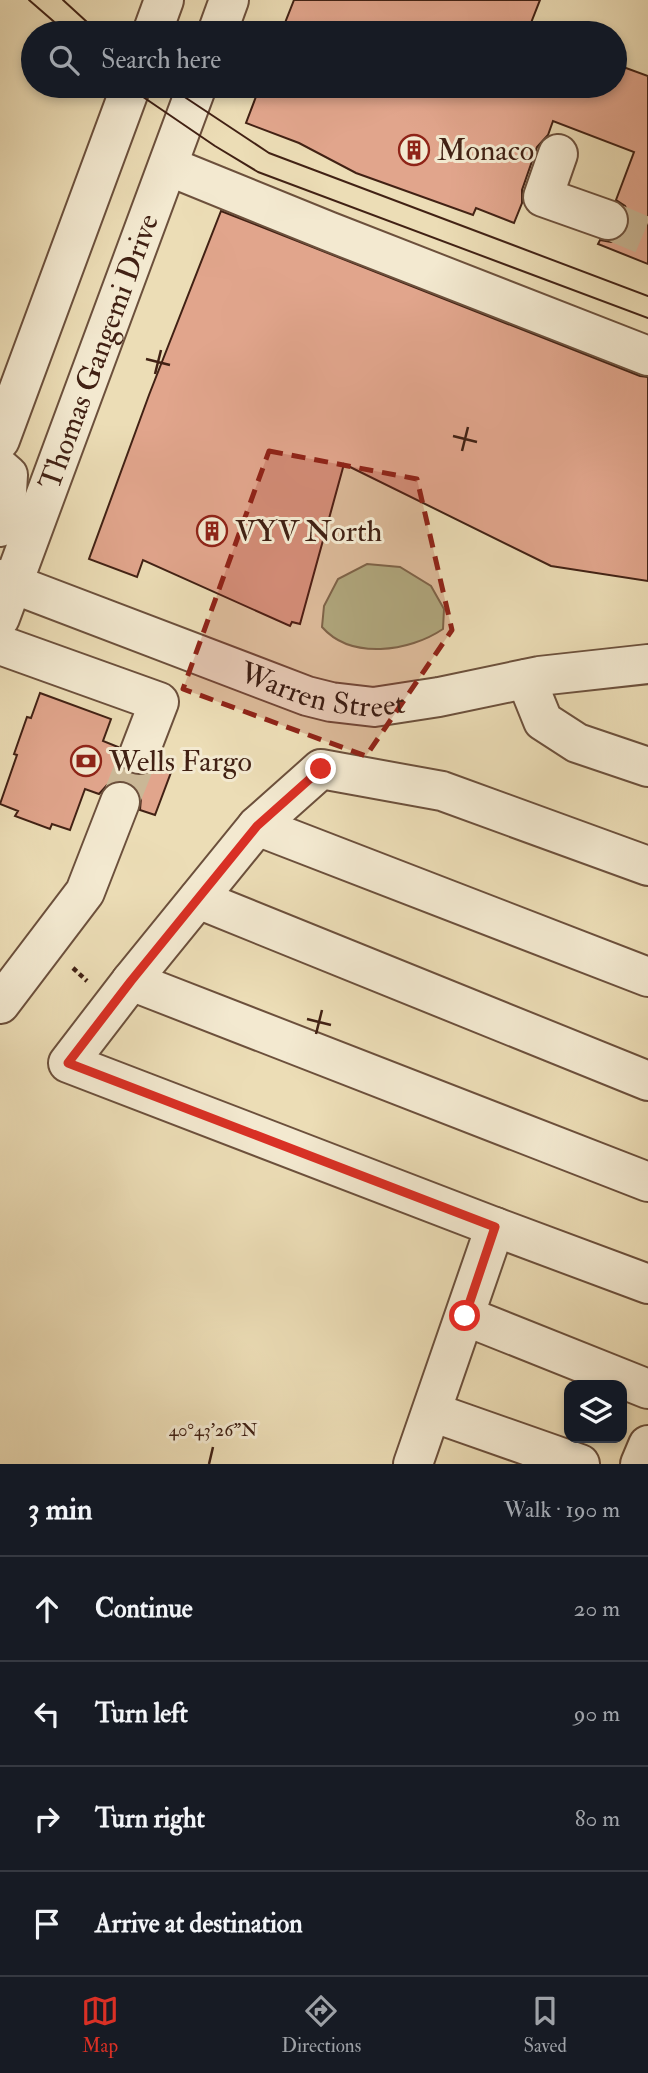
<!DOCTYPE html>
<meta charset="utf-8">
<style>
body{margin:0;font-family:"IM FELL Double Pica",serif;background:#20242c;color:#f1f3f6}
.controls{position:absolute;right:21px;bottom:21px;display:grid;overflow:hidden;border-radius:14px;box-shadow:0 4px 10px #0003}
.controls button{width:63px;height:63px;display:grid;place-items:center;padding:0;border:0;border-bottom:2px solid #363941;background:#171b24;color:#f1f3f6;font:35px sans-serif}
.stop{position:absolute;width:21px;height:21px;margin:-16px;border:5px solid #d93025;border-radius:50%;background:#fff}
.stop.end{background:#d93025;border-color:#fff;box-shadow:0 2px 7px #0008}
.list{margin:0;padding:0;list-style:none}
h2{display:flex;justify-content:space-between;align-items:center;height:91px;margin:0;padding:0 28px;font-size:30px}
h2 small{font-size:23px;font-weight:400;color:#9ea1a6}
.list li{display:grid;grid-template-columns:46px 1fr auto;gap:21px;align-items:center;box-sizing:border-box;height:105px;padding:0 28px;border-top:2px solid #363941}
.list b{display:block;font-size:26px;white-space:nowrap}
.list em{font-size:23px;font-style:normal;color:#9ea1a6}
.icon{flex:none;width:38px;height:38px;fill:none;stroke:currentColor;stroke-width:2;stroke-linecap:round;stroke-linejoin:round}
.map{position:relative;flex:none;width:648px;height:1464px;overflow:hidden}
.search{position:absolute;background:#171b24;box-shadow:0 4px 10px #0003;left:21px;right:21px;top:21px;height:77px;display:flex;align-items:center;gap:18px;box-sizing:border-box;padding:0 24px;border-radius:38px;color:#9ea1a6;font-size:26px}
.sheet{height:511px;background:#171b24}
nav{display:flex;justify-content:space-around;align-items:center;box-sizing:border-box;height:98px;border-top:2px solid #363941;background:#171b24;font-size:19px;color:#9ea1a6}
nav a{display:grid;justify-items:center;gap:4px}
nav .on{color:#d93025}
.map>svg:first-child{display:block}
</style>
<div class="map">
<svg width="648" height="1464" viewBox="0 0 648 1464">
<rect width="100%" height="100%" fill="#ecddb6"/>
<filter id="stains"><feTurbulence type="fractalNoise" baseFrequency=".00286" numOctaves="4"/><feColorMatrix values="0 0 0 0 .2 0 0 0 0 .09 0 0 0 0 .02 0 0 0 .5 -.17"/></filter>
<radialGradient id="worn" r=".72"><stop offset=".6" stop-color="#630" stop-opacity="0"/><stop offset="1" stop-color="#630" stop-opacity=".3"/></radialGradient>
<path fill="#b4c290" stroke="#7a7252" stroke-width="2" d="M 367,564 L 400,567 L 431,586 L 444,609 L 443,629 C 409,652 351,660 322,627 L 324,606 L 338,579 Z"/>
<path fill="#e1a58c" stroke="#412114" stroke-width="2" d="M 294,0 L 540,0 L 527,33 L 281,33 Z
M 615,64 L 648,76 L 648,264 L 598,244 L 600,240 L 611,242 L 622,237 L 628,228 L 629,215 L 625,206 L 616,200 L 634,152 L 553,121 L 548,135 L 537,147 L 522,190 L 522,203 L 514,223 L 476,208 L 473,215 L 356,173 L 299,143 L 246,123 L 260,86 L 615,86 Z
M 221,211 L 640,376 L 648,377 L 648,581 L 551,566 L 344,464 L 300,624 L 292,622 L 290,626 L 143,560 L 137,577 L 89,559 L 149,395 Z
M 40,693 L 111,719 L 103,741 L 118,747 L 118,758 L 122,768 L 131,774 L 143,775 L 153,771 L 159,762 L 173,767 L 155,815 L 140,810 L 141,798 L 137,788 L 129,782 L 117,780 L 107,785 L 99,794 L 85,789 L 70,830 L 52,824 L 50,829 L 15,816 L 18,811 L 0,804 L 17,755 L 14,754 L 27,717 L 31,718 Z"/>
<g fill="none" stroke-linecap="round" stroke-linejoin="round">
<path stroke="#cab796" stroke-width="38" stroke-dasharray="38 19" stroke-linecap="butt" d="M 608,220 L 648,237
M 120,802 L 139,754"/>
<g stroke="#6c503c" stroke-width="42">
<g id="minor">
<path d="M 152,33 L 164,0"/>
<path d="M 217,33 L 229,0"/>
<path d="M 558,154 L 543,197 L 608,220"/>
<path d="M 168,166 L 328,231 L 648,356"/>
<path d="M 0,440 L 131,86"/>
<path d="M 0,468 L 8,475 L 6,509 L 0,527"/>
<path id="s1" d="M 0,579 L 307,696 L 331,702 L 374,707 L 439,697 L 539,676 L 648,664"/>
<path id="s2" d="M 0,618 L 197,86"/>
<path d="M 0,645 L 159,702 L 139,754"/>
<path d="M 526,679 L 543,721 L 577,743 L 648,767"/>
<path d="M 257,826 L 648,977"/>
<path d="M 198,899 L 648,1081"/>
<path d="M 131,981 L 648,1182"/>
<path d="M 0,1004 L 85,892 L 120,802"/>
<path d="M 495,1227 L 648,1284"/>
<path d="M 465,1316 L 648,1389"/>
<path d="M 432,1412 L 580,1464"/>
<path d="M 413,1464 L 495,1227 L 68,1063 L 131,981 L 257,826 L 321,769 L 442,791 L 648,866"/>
<path d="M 640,1464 L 648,1445"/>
</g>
</g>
<path stroke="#412114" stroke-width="4.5" stroke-dasharray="5 3.5" stroke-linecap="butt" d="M 73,968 L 87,981"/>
<use href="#minor" stroke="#f3e9d0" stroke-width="38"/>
<path stroke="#412114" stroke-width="2" d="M 29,0 L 67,33
M 63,0 L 99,33
M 127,86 L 215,146 L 258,172 L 648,318
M 168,86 L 269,153 L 648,296"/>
</g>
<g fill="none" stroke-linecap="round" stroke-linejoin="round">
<path stroke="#d93025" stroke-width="9" d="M 321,769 L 257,826 L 131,981 L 68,1063 L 495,1227 L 465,1316"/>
</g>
<path fill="#8f2418" fill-opacity="0.2" stroke="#8f2418" stroke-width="5" stroke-dasharray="14 9" stroke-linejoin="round" d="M 269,451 L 417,479 L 452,630 L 366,756 L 183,689 Z"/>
<path fill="none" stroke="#412114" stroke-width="2.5" d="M 146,359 L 170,365M 155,374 L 161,350M 453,436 L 477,442M 462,451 L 468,427M 307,1019 L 331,1025M 316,1034 L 322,1010M 209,1464 L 213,1447"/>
<defs>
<g id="building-ring" transform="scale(1.575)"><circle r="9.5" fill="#f3e9d0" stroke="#8f2418" stroke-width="1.5"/><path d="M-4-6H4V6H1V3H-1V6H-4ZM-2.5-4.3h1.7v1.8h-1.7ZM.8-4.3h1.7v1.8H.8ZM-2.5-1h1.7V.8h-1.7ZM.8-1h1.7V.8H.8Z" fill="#8f2418"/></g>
<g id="bank-ring" transform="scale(1.575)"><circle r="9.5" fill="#f3e9d0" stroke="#8f2418" stroke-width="1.5"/><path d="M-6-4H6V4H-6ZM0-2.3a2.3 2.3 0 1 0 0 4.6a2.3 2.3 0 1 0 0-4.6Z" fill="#8f2418"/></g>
</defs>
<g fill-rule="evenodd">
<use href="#building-ring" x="414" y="150"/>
<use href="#building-ring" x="212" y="531"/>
<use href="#bank-ring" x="86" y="761"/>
</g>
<g text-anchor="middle" stroke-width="6" stroke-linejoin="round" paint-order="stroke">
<g font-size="30" fill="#412114" stroke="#f3e9d0" text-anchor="start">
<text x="437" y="160">Monaco</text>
<text x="235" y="541">VYV North</text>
<text x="109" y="771">Wells Fargo</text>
</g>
<g font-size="30" fill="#412114" stroke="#f3e9d0">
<text dy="10" stroke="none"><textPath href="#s2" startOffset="284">Thomas Gangemi Drive</textPath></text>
<text dy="10" stroke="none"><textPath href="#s1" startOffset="343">Warren Street</textPath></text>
</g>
</g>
<g font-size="18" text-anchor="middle" fill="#412114" stroke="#f3e9d0" stroke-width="6" stroke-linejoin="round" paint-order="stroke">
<text x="213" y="1436">40°43'26"N</text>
</g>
<rect width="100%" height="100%" filter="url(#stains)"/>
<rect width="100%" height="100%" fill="url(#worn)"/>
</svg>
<div class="controls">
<button><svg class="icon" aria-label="layers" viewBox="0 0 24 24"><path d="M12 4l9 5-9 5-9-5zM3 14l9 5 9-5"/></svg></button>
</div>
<div class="stop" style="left:465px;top:1316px"></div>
<div class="stop end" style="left:321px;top:769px"></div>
<div class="search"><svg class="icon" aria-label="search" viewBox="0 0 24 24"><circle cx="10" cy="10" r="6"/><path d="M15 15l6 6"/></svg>Search here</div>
</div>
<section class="sheet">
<h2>3 min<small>Walk · 190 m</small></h2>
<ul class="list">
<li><svg class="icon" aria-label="ahead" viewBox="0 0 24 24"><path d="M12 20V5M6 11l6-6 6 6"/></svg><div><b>Continue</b></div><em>20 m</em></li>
<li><svg class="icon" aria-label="left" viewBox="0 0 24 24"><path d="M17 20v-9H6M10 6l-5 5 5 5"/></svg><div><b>Turn left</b></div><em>90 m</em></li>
<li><svg class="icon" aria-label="right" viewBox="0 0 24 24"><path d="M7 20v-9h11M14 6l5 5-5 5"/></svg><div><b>Turn right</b></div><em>80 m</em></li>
<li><svg class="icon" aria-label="arrive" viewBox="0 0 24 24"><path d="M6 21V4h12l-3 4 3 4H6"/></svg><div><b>Arrive at destination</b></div></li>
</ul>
</section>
<nav>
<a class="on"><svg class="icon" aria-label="map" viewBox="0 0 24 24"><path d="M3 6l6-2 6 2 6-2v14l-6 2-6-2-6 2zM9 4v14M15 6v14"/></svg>Map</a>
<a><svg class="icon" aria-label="directions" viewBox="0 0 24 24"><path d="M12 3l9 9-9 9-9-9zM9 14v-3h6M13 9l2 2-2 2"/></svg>Directions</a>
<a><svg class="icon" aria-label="saved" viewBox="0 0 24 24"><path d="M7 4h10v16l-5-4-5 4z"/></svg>Saved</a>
</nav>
